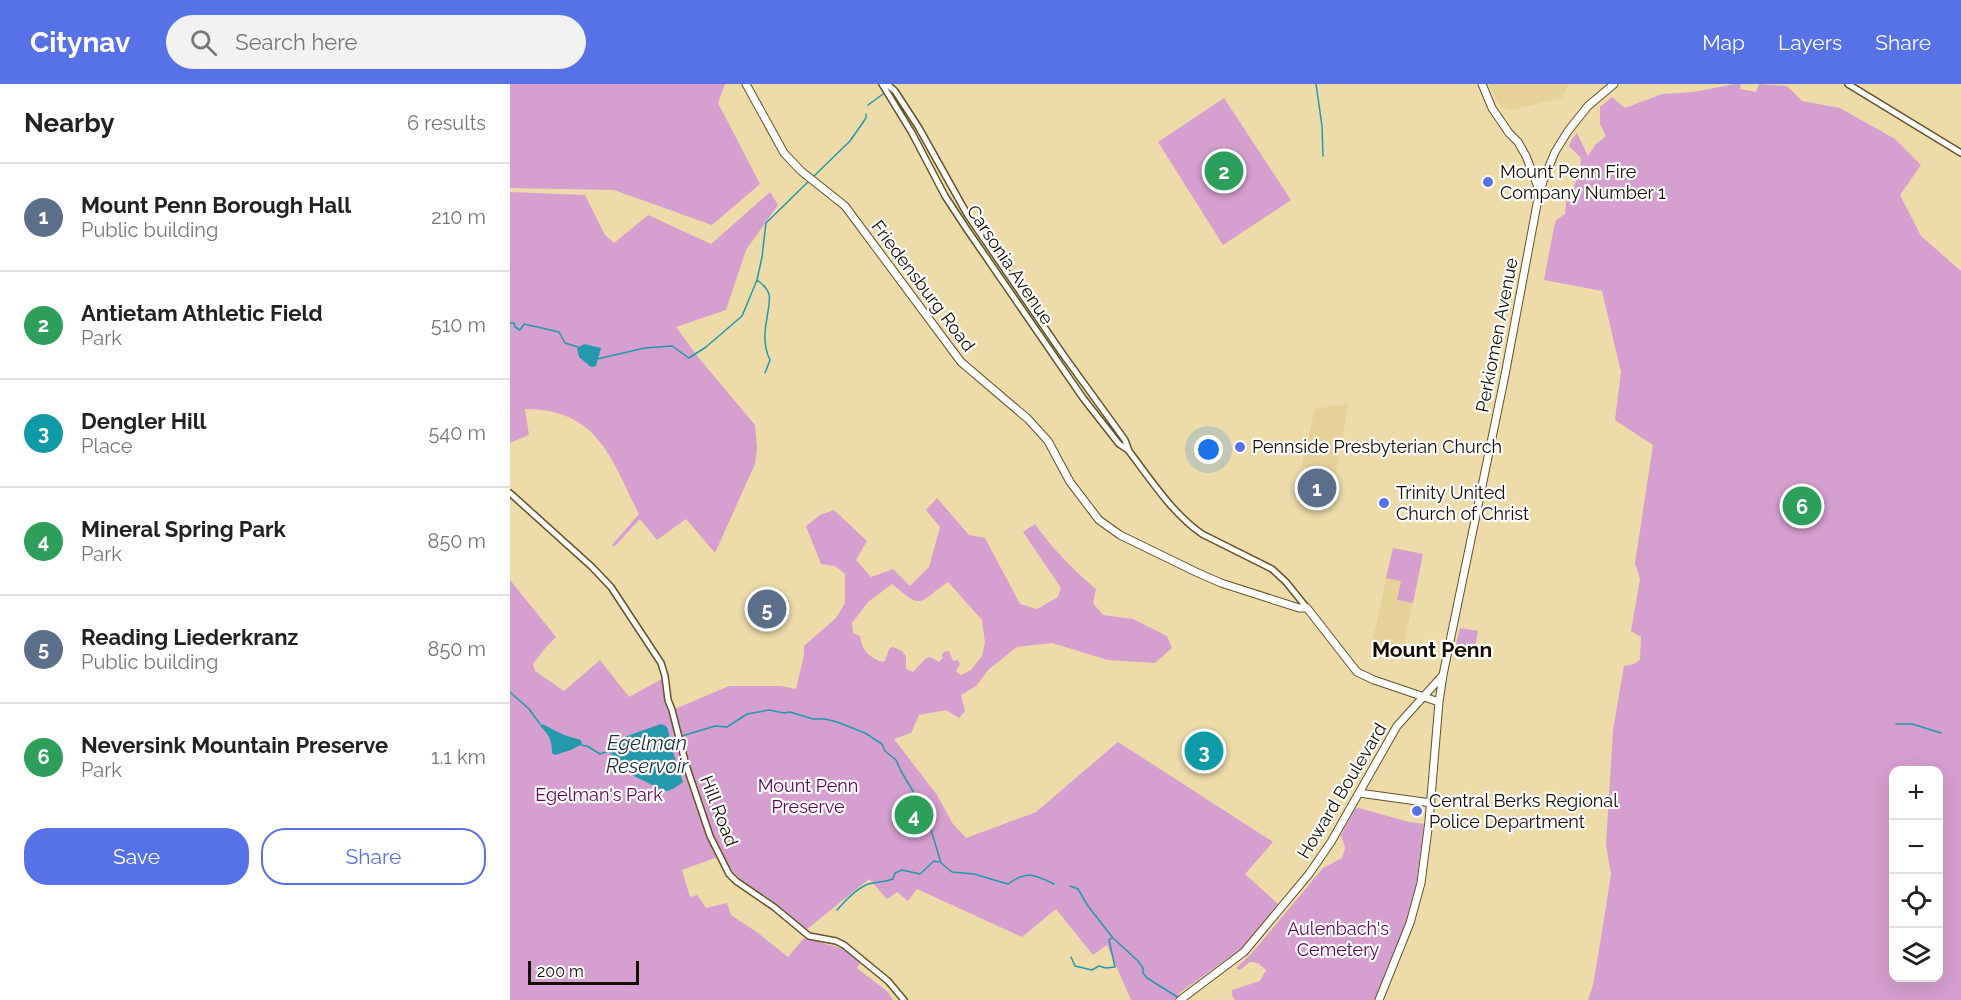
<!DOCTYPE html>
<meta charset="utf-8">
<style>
body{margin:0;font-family:Raleway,sans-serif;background:#f2f2f2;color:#222}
.controls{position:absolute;right:18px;bottom:18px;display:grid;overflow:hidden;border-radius:12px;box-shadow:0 6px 24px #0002}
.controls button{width:54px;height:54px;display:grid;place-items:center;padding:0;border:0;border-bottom:2px solid #e0e0e0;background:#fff;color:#222;font:30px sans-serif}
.scale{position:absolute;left:18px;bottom:15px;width:111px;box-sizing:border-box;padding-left:6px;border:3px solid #150e00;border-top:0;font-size:16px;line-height:21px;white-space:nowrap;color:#150e00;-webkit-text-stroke:4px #fefefe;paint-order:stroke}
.you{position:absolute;left:699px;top:366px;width:21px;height:21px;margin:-15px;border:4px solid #fff;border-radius:50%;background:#1a73e8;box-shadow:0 0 0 9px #1a73e833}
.badge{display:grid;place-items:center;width:39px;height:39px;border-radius:50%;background:#5771e7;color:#fff;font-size:20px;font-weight:700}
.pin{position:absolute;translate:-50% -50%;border:3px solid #fff;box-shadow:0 2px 6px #0006}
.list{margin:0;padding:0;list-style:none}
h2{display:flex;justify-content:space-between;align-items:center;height:78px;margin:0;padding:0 24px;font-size:26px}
h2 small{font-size:20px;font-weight:400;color:#767676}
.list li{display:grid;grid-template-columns:39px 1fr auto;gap:18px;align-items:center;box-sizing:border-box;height:108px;padding:0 24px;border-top:2px solid #e0e0e0}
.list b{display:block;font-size:22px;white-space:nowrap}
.list p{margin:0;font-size:20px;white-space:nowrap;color:#767676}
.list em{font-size:20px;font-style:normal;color:#767676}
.actions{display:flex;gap:12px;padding:18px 24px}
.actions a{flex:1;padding:14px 0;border:2px solid #5771e7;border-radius:24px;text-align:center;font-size:21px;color:#5771e7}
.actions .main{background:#5771e7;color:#fff}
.icon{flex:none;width:33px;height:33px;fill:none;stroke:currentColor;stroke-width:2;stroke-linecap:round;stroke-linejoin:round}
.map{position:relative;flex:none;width:1451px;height:916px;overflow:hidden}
header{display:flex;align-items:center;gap:36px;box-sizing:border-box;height:84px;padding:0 30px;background:#5771e7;color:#fff}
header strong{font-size:28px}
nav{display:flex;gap:33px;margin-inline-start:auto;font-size:21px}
.search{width:420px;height:54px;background:#f2f2f2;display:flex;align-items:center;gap:15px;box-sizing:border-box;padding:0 21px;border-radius:33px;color:#767676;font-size:22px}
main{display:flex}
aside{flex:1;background:#fff}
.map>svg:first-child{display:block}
</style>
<header>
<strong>Citynav</strong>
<div class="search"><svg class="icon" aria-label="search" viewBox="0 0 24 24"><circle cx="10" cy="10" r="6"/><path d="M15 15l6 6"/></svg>Search here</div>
<nav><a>Map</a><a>Layers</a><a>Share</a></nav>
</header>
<main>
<aside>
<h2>Nearby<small>6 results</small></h2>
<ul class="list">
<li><span class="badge" style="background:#5c6f8a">1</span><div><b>Mount Penn Borough Hall</b><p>Public building</p></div><em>210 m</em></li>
<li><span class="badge" style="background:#2e9e5b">2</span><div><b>Antietam Athletic Field</b><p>Park</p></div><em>510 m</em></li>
<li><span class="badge" style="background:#0f9aa8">3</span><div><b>Dengler Hill</b><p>Place</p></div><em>540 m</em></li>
<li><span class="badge" style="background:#2e9e5b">4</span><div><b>Mineral Spring Park</b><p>Park</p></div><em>850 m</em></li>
<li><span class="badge" style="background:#5c6f8a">5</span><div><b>Reading Liederkranz</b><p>Public building</p></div><em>850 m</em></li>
<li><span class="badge" style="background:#2e9e5b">6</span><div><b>Neversink Mountain Preserve</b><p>Park</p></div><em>1.1 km</em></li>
</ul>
<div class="actions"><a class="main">Save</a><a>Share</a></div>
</aside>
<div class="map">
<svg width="1451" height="916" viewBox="0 0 1451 916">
<rect width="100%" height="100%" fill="#eddcaa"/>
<path fill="#e6d298" d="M 979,0 L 1059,0 L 1052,14 L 1001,26 L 994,24 L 988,19 Z
M 839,319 L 825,391 L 791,383 L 805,325 Z
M 883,464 L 913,470 L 893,566 L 862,559 Z"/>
<path fill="#d59fcf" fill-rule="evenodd" d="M 0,0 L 215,0 L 208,19 L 250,100 L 202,141 L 104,106 L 0,104 Z
M 1225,0 L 1231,0 L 1230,5 L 1246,8 L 1249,0 L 1277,2 L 1292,17 L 1330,24 L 1385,55 L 1411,81 L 1390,111 L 1411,152 L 1451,187 L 1451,916 L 1078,916 L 1083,901 L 1090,860 L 1101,790 L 1096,761 L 1103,646 L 1114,582 L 1124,580 L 1130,576 L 1131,553 L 1121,547 L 1130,495 L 1125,479 L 1143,361 L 1105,336 L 1111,288 L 1092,207 L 1034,196 L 1044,143 L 1046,136 L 1055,130 L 1057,110 L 1064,103 L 1070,84 L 1071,74 L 1059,62 L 1062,55 L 1067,49 L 1078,72 L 1086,60 L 1096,52 L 1090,40 L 1090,23 L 1102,13 L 1115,24 L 1152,10 L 1183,8 ZM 1384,686 L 1428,686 L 1428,894 L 1384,894 Z
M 714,14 L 781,116 L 713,161 L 648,58 Z
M 0,108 L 75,111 L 95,151 L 104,159 L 138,131 L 201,160 L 260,108 L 268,121 L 236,166 L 216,226 L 166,243 L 188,273 L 245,341 L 247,364 L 245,380 L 205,469 L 176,435 L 147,456 L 130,435 L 104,463 L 102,461 L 129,430 C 101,374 88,325 15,325 L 19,351 L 0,359 Z
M 427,414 L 459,451 L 475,454 L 510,520 L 527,525 L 548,513 L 551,504 L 513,448 L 525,440 C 543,465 562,485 586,505 L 583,519 L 593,531 L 623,535 L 657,552 L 662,564 L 645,579 L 598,576 L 542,559 L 507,563 L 479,585 L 466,602 L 451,611 L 455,627 L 449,634 L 436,626 L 409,631 L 401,649 L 384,655 L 427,711 L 443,740 L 456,754 L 526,728 L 608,658 L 763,758 L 735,790 L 768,820 L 731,865 L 668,910 L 676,916 L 621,916 L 597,861 L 583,871 L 546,825 L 512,853 L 407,805 L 398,817 L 387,808 L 377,815 L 359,795 L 296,846 C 286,837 275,827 264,818 C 240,800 226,799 213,771 L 172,786 L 180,813 L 187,811 L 196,824 L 217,819 L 221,831 L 248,849 L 278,873 L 294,854 L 334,865 L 351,878 L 347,884 L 378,908 L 383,916 L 0,916 L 0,496 L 46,553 L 37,562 L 23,580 L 25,587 L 54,607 L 90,576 L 119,613 L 152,595 L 153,608 L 160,627 L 219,602 L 271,602 L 286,605 L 294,571 L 294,562 L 326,534 L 335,519 L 335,490 L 325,482 L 311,480 L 296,442 L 310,431 L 324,426 L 357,457 L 346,476 L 361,493 L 383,485 L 400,502 L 419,483 L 430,443 L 416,426 ZM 438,498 L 472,536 L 475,559 L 472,572 L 461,586 L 451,591 L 446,587 L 450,580 L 448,576 L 443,577 L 439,567 L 434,568 L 432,571 L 433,574 L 429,578 L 420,573 L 415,575 L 403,588 L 396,585 L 396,572 L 392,567 L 383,563 L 379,565 L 375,577 L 372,578 C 359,573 352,567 350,552 L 343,549 L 342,539 L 358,518 L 382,500 C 414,527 407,519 438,498 Z
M 883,464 L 913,470 L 903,519 L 887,516 L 891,497 L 876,494 Z
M 950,544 L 968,547 L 965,564 L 951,564 L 949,570 L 944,569 Z
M 849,724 L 899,738 L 914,740 L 905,810 L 898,835 L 866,916 L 725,916 L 722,911 L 722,906 L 750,897 L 756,886 L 748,879 L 740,878 L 730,886 L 726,884 L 742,869 L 813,784 L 832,774 L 835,764 L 831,751 L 845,725 Z"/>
<path fill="#2399ab" d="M 74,260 L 91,264 L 86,282 L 81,283 L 69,273 L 67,264 Z
M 32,640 L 54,651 L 71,656 L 72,660 L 61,666 L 45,671 L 42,669 C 42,657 39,650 30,642 Z
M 151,640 L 156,642 L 158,646 L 163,668 L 173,698 L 163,705 L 157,707 L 150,705 L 118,689 L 103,671 L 97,667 L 97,664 L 117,652 Z"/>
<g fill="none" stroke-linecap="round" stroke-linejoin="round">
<path stroke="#2399ab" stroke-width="1.5" d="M 806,0 L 812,42 L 813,72
M 358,21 L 373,10
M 303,93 L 340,57 L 356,34 L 356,30
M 0,239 L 4,239 L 5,243 L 10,246 L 14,240 L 49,248 L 55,259 L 68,263
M 87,275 L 135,264 L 162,262 L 179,274 L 196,263 L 232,232 L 247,196
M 255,289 L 260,276 C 254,264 254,248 257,234 C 259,216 265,209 247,196 L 252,173 L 256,139 L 300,96
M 0,608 L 19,625 L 30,640
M 1386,640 L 1402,640 L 1431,649
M 172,652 L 205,642 L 217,643 L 237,630 L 259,626 L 274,629 L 280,628 L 303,635 L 315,635 L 327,638 L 355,649 L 372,660 L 375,667 L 386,676 L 391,687 L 416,729 L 431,779 L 442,788 L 464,790 L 498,800 C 517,786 525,791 544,800
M 71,661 L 77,662 L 90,670 L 99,667
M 560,802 L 568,805 L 578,822 L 603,854 L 628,877 L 633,884 L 633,889 L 637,894 L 669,914
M 327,826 C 336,816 346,805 358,800 C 366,798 375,798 383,795 L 385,789 L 392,786 L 410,790 L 424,777 L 429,778
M 561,873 L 565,882 L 582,886 L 589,882 L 596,884 L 605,883 L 599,856 L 602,854"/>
<g stroke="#635325" stroke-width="8">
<path id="minor" d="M 372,0 L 402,49 L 435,112 L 456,144 L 573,314 L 609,360 L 618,366
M 377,0 L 385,7 L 409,44 L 457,130 L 552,269 L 615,356 L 619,367 C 640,395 663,430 692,450 L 762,485 L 776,498 L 797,524
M 1338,0 L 1451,69
M 0,409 L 82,483 L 101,503 L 151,579 L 155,592 L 158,616 L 162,626 L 176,681 L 200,752 L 219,790 L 226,797 L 264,823 L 299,852 L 326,857 L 334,861 L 378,897 L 394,916"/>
</g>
<g stroke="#635325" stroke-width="9">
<path id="major" d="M 236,0 L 274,69 L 291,87 L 335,122 L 451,278 L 518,335 L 538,357 L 560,398 L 589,436 L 610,451 L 686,488 L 711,499 L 789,524 L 797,524 L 847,588 L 864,596 L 929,618
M 972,0 L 982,24 L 999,49 L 1008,58 L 1016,72 L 1030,108
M 849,709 L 921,719
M 670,916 L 734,868 L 799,790 L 821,758 L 887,642 L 933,591
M 869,916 L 900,839 L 911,799 L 919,737 L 929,618 L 933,591 L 995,291 L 1027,120 L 1033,97 L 1045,68 L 1058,47 L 1078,22 L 1104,0"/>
</g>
<use href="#minor" stroke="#fff" stroke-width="5"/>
<use href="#major" stroke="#fff" stroke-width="7"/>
</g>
<g fill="#5771e7" stroke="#fefefe" stroke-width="2">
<circle cx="978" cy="98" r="6"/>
<circle cx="730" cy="363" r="6"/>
<circle cx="874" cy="419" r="6"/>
<circle cx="907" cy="727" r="6"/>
</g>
<g text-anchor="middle" stroke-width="4.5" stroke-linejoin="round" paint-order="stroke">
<g font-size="18" fill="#150e00" stroke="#fefefe" text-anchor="start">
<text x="990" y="94">Mount Penn Fire<tspan x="990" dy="21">Company Number 1</tspan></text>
<text x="742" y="369">Pennside Presbyterian Church</text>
<text x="886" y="415">Trinity United<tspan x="886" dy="21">Church of Christ</tspan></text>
<text x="919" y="723">Central Berks Regional<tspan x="919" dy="21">Police Department</tspan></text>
</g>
<g font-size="18" fill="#150e00" stroke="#fefefe">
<text transform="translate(500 181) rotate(56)" y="6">Carsonia Avenue</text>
<text transform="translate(413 202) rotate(53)" y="6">Friedensburg Road</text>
<text transform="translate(987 251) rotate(-79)" y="6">Perkiomen Avenue</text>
<text transform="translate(832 707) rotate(-59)" y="6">Howard Boulevard</text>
<text transform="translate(209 727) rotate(69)" y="6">Hill Road</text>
</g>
<g font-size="18" fill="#61005d" stroke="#fefefe">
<text x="298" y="708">Mount Penn<tspan x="298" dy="21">Preserve</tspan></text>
<text x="89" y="717">Egelman's Park</text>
<text x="828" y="851">Aulenbach's<tspan x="828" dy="21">Cemetery</tspan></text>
</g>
<g font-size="20" font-style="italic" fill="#183135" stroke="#fefefe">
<text x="137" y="666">Egelman<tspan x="137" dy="23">Reservoir</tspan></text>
</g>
<g font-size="21" font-weight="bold" fill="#150e00" stroke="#fefefe">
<text x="922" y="573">Mount Penn</text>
</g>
</g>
</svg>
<div class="controls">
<button>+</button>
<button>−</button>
<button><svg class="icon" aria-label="locate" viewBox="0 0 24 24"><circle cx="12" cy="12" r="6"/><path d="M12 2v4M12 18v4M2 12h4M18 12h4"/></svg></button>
<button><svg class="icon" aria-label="layers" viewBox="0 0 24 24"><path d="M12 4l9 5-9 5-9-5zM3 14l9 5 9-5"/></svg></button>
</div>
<div class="scale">200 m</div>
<div class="you"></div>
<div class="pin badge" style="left:807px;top:404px;background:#5c6f8a">1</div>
<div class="pin badge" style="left:714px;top:87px;background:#2e9e5b">2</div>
<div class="pin badge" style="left:694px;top:667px;background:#0f9aa8">3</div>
<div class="pin badge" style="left:404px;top:731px;background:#2e9e5b">4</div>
<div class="pin badge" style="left:257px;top:525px;background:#5c6f8a">5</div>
<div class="pin badge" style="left:1292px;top:422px;background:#2e9e5b">6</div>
</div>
</main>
